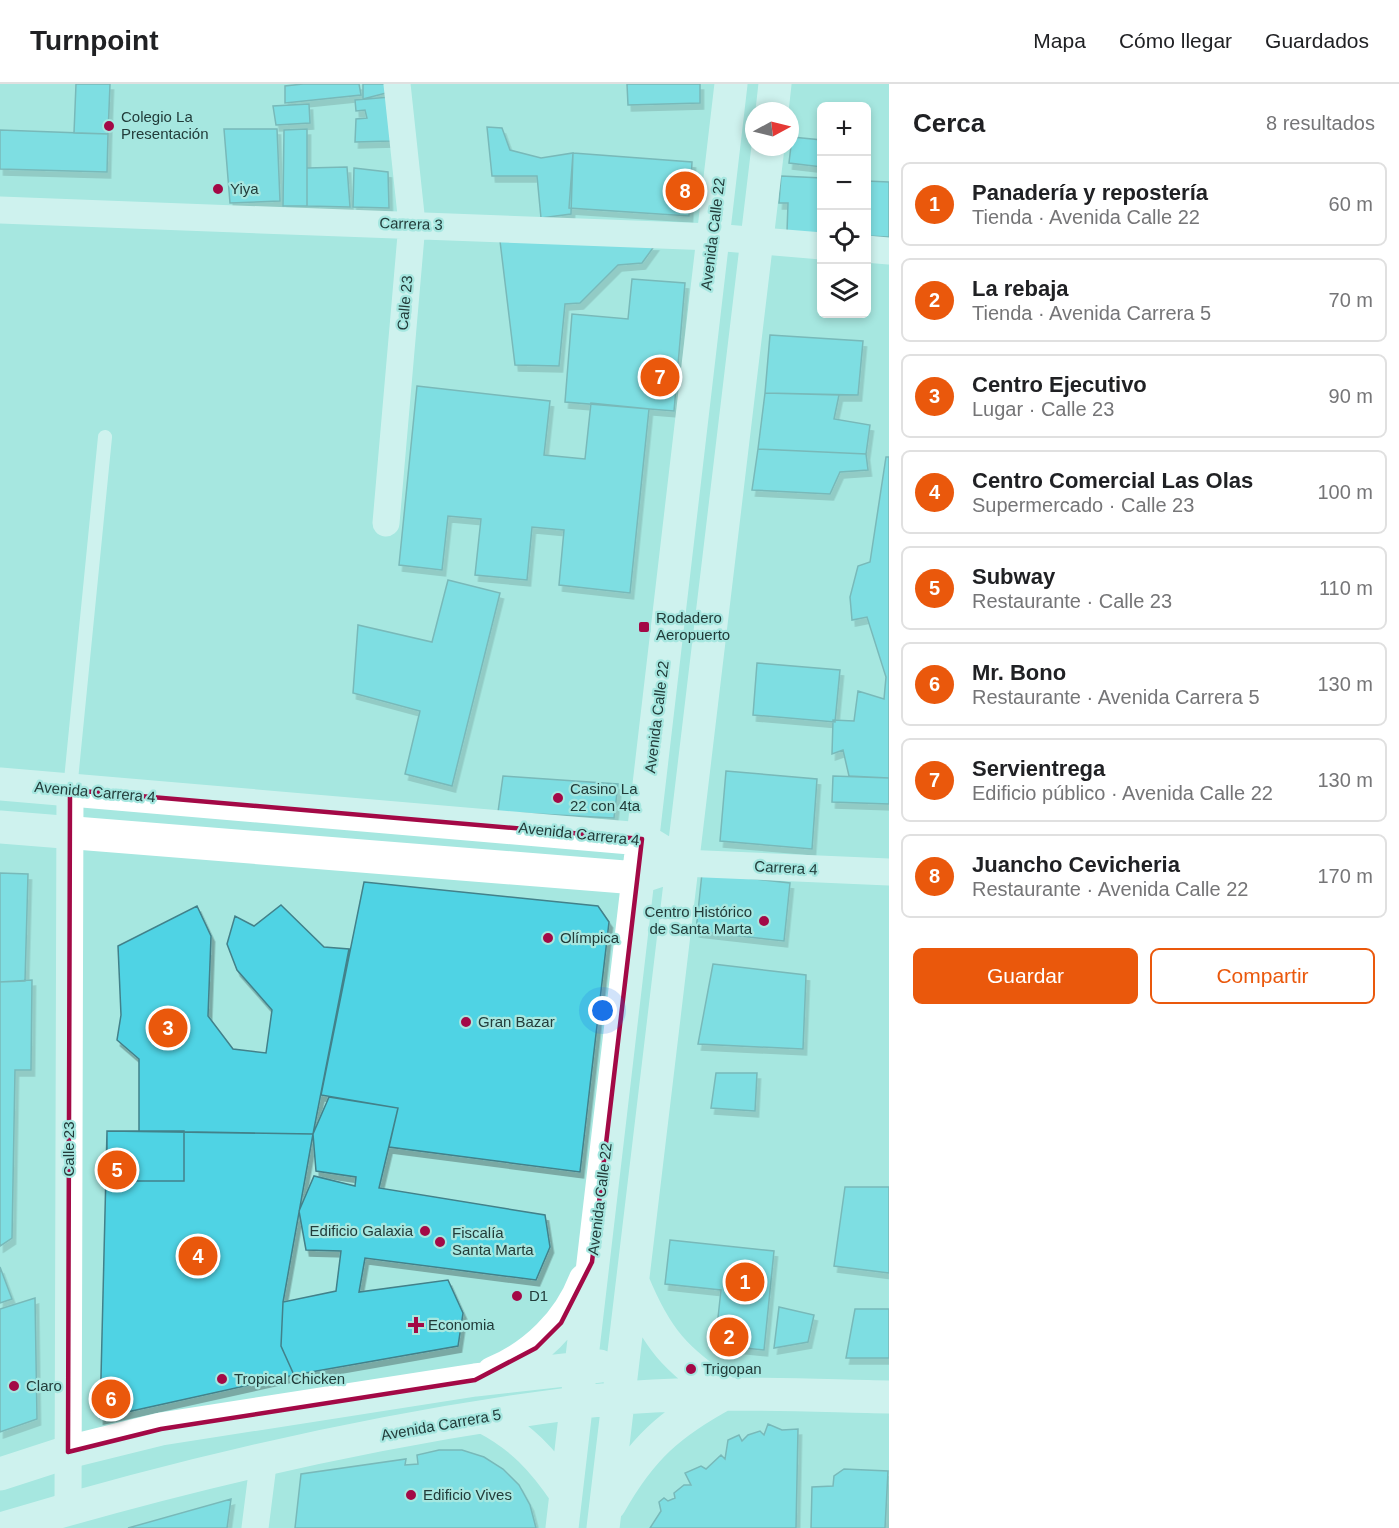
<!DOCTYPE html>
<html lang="es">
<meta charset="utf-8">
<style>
body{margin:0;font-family:Arial,sans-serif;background:#f2f2f2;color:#202124}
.controls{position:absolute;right:18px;top:18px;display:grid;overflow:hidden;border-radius:9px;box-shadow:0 3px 9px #0003}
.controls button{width:54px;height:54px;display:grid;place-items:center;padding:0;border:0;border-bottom:2px solid #e0e0e0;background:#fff;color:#202124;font:30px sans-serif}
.compass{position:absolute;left:745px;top:18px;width:54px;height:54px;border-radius:50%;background:#fff;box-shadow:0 3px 9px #0003;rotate:83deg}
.you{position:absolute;left:603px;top:927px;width:21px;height:21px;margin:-15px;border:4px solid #fff;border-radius:50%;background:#1a73e8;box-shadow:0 0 0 9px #1a73e833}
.badge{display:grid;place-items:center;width:39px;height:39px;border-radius:50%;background:#ea580c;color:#fff;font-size:20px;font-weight:700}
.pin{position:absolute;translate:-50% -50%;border:3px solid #fff;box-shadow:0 2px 6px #0006}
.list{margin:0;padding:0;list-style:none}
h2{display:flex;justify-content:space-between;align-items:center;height:78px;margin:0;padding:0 24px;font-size:26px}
h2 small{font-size:20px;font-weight:400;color:#757577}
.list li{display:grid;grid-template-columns:39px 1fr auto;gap:18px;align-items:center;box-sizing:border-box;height:84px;margin:0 12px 12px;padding:0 12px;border:2px solid #e0e0e0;border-radius:9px}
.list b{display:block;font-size:22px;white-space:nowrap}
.list p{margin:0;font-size:20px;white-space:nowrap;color:#757577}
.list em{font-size:20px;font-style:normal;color:#757577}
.actions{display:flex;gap:12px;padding:18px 24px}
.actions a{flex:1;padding:14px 0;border:2px solid #ea580c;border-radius:9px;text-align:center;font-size:21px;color:#ea580c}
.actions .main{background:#ea580c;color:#fff}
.icon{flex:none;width:33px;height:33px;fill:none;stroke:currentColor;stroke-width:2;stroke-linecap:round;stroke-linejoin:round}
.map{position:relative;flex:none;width:889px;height:1444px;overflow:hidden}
header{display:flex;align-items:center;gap:36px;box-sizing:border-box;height:84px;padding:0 30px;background:#fff;border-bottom:2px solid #e0e0e0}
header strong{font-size:28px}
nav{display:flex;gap:33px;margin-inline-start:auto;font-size:21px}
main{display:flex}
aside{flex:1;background:#fff}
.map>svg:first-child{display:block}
</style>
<header>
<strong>Turnpoint</strong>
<nav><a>Mapa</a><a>Cómo llegar</a><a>Guardados</a></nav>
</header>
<main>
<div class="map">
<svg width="889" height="1444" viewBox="0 0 889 1444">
<defs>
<filter id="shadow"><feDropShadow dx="3.5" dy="6" stdDeviation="0" flood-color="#0004"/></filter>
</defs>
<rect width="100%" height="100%" fill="#a6e7e0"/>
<path fill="#50d3e4" stroke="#42818a" stroke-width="1.5" filter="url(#shadow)" d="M 76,0 L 110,0 L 108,50 L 74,49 Z
M 303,0 L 359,0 L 361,11 L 285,19 L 285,2 Z
M 363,0 L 389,0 L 390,8 L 363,15 Z
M 627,0 L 700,0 L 700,19 L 628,21 Z
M 390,13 L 391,57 L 355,58 L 356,35 L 367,34 L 365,26 L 356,27 L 355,16 Z
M 309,20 L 310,39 L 276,41 L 273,22 Z
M 487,43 L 502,44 L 510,66 L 541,74 L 573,69 L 571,130 L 541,134 L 537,92 L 492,92 Z
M 224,45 L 277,45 L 280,117 L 230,119 Z
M 307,45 L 307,122 L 283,122 L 284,46 Z
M 0,46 L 108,50 L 107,88 L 0,85 Z
M 792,53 L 822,56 L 822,83 L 789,79 Z
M 573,69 L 692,78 L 689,132 L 569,124 Z
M 347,83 L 350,123 L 307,122 L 307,84 Z
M 354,84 L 388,88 L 389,124 L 353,123 Z
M 781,92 L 822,94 L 822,150 L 787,148 L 788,119 L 779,119 Z
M 866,97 L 889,98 L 889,153 L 866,152 Z
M 500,157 L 655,161 L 642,179 L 618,181 L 580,219 L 565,220 L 559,282 L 515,281 Z
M 632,195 L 685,199 L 674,327 L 565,318 L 572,230 L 628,235 Z
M 770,251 L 863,257 L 858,311 L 765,309 Z
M 417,302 L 550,317 L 544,371 L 585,375 L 591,319 L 649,325 L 630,509 L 559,501 L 564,446 L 532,443 L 527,496 L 475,491 L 481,435 L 448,432 L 442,486 L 399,481 Z
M 765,309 L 839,311 L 834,335 L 870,341 L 866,370 L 758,365 Z
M 758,365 L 866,370 L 868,386 L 840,388 L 830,410 L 752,406 Z
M 886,373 L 889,373 L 889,694 L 849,692 L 843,666 L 832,670 L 833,636 L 854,637 L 858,607 L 884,615 L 886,593 L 867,533 L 852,536 L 850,513 L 858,482 L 870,478 Z
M 448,496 L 500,509 L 452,702 L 405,690 L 420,627 L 353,609 L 358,541 L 432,558 Z
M 757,579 L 840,586 L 835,638 L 753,631 Z
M 726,687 L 817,695 L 812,765 L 720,757 Z
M 503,692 L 618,700 L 614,734 L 498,728 Z
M 833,692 L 889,694 L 889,720 L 832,718 Z
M 0,789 L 28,790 L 25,897 L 0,898 Z
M 702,789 L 790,799 L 784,857 L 696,847 Z
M 364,798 L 598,822 L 609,838 L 580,1088 L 389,1063 L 398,1024 L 321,1011 Z
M 281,821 L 324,863 L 349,865 L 313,1050 L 139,1047 L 139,975 L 117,956 L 121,931 L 118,862 L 197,822 L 211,852 L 208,932 L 233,965 L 266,969 L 272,926 L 237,886 L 227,860 L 235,832 L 254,842 Z
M 713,880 L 806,891 L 803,965 L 698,960 Z
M 32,896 L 31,986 L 15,986 L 12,1154 L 0,1162 L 0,898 Z
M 716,989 L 757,989 L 755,1027 L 711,1024 Z
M 329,1013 L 398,1024 L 379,1104 L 545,1131 L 550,1163 L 536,1196 L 365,1174 L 359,1208 L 448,1196 L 463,1229 L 458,1262 L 294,1291 L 281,1262 L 283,1218 L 336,1207 L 341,1167 L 306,1166 L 299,1127 L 314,1092 L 355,1102 L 356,1093 L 316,1087 L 313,1050 Z
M 107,1047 L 184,1047 L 184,1097 L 107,1097 Z
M 107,1047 L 313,1050 L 283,1218 L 281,1262 L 294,1291 L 100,1334 Z
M 845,1103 L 889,1103 L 889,1189 L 834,1182 Z
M 670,1156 L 774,1167 L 764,1266 L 715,1261 L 721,1206 L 665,1200 Z
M 0,1183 L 12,1215 L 0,1219 Z
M 35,1214 L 37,1335 L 0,1348 L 0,1225 Z
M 779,1223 L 814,1231 L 808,1258 L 774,1264 Z
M 855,1225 L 889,1225 L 889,1274 L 846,1274 Z
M 768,1340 L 782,1346 L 798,1345 L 796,1444 L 650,1444 L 661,1427 L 659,1418 L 664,1414 L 668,1417 L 675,1414 L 674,1409 L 684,1401 L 691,1401 L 685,1389 L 701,1382 L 706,1385 L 721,1371 L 725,1375 L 728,1356 L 739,1351 L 742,1357 L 748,1351 L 760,1347 L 764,1351 Z
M 439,1366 L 462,1366 L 484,1373 L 503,1385 L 519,1401 L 530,1421 L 536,1444 L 295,1444 L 301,1390 L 406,1375 L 405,1381 L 418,1380 L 417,1371 Z
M 844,1385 L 888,1387 L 885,1444 L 811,1444 L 812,1403 L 833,1402 L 834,1392 Z
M 231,1415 L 227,1444 L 128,1444 Z"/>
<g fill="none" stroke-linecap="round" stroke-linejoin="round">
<path stroke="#fff" stroke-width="14" d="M 70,706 L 105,353"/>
<path stroke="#fff" stroke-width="27" d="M 0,126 L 713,153 L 822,162
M 866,165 L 889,167
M 386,439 L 412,140 L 397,0
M 682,779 L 889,788
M 68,1425 L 70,706
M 255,1444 L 264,1373"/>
<path stroke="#fff" stroke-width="33" d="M 772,27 L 775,0
M 0,700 L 642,755 L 660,766
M 0,743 L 637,794 L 658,787
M 493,1289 C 534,1272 569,1238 585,1196
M 484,1333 C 521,1352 543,1376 566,1410
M 0,1390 L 68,1368 L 161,1345 L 475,1296 L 600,1282
M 610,1420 C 641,1365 670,1339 726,1309 C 676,1277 656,1254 633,1198
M 4,1444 C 191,1388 382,1344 576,1319 C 679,1305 785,1311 889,1313
M 562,1444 L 731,0
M 603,1444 L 768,63"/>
</g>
<path d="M0 0H889V1444H0ZM 70,706 L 642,755 L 592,1178 L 561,1239 L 536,1264 L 475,1296 L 161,1345 L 68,1368 Z" fill="#a6e7e0" fill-opacity=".55" fill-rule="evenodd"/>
<path fill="none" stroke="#a30946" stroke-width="4.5" stroke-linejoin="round" d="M 70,706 L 642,755 L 592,1178 L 561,1239 L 536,1264 L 475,1296 L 161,1345 L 68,1368 Z"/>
<g fill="#a30946" stroke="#a6e7e0" stroke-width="2">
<circle cx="109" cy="42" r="6"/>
<circle cx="218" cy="105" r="6"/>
<rect x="638" y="537" width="12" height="12" rx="3"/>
<circle cx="558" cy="714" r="6"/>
<circle cx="764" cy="837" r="6"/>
<circle cx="548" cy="854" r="6"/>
<circle cx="466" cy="938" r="6"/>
<circle cx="425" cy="1147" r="6"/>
<circle cx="440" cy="1158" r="6"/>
<circle cx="517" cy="1212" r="6"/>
<path d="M413 1232h6v6h6v6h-6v6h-6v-6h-6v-6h6z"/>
<circle cx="691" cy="1285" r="6"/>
<circle cx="222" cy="1295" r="6"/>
<circle cx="14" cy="1302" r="6"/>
<circle cx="411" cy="1411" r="6"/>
</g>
<g text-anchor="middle" stroke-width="4.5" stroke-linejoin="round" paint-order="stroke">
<g font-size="15" fill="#223c3a" stroke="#a6e7e0" text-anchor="start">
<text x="121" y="38">Colegio La<tspan x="121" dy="17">Presentación</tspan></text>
<text x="230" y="110">Yiya</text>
<text x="656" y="539">Rodadero<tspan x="656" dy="17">Aeropuerto</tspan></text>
<text x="570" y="710">Casino La<tspan x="570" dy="17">22 con 4ta</tspan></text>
<text x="752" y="833" text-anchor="end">Centro Histórico<tspan x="752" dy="17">de Santa Marta</tspan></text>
<text x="560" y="859">Olímpica</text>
<text x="478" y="943">Gran Bazar</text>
<text x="413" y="1152" text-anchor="end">Edificio Galaxia</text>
<text x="452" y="1154">Fiscalía<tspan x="452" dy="17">Santa Marta</tspan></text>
<text x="529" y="1217">D1</text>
<text x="428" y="1246">Economia</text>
<text x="703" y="1290">Trigopan</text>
<text x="234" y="1300">Tropical Chicken</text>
<text x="26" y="1307">Claro</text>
<text x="423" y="1416">Edificio Vives</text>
</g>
<g font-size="15" fill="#223c3a" stroke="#a6e7e0">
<text transform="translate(411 140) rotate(2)" y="5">Carrera 3</text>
<text transform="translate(713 150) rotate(-83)" y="5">Avenida Calle 22</text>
<text transform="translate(405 219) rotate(-85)" y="5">Calle 23</text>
<text transform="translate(657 633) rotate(-83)" y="5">Avenida Calle 22</text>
<text transform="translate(95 708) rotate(5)" y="5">Avenida Carrera 4</text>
<text transform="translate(579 750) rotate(6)" y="5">Avenida Carrera 4</text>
<text transform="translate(786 784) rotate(3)" y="5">Carrera 4</text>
<text transform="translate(69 1065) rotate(-90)" y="5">Calle 23</text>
<text transform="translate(600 1115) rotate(-83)" y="5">Avenida Calle 22</text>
<text transform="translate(441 1341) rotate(-10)" y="5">Avenida Carrera 5</text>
</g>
</g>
</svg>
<div class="controls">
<button>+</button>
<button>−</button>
<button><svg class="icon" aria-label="locate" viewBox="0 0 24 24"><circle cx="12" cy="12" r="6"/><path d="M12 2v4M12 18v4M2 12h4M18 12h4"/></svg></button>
<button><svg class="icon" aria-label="layers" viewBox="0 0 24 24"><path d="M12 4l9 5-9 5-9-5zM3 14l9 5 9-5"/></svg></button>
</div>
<svg class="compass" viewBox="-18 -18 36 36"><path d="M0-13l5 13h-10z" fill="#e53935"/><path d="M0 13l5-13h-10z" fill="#757577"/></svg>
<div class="you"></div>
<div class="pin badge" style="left:745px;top:1198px">1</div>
<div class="pin badge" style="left:729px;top:1253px">2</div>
<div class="pin badge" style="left:168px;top:944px">3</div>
<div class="pin badge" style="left:198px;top:1172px">4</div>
<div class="pin badge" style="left:117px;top:1086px">5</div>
<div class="pin badge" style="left:111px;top:1315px">6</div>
<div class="pin badge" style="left:660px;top:293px">7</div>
<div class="pin badge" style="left:685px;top:107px">8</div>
</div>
<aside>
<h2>Cerca<small>8 resultados</small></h2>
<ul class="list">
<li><span class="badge">1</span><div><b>Panadería y repostería</b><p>Tienda · Avenida Calle 22</p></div><em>60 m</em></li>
<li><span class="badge">2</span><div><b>La rebaja</b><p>Tienda · Avenida Carrera 5</p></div><em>70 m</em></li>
<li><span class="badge">3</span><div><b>Centro Ejecutivo</b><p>Lugar · Calle 23</p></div><em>90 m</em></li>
<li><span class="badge">4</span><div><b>Centro Comercial Las Olas</b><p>Supermercado · Calle 23</p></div><em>100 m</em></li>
<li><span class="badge">5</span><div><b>Subway</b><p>Restaurante · Calle 23</p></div><em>110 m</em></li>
<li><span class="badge">6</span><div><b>Mr. Bono</b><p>Restaurante · Avenida Carrera 5</p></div><em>130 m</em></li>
<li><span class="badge">7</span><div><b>Servientrega</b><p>Edificio público · Avenida Calle 22</p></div><em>130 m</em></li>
<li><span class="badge">8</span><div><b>Juancho Cevicheria</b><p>Restaurante · Avenida Calle 22</p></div><em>170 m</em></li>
</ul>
<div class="actions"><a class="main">Guardar</a><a>Compartir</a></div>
</aside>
</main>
